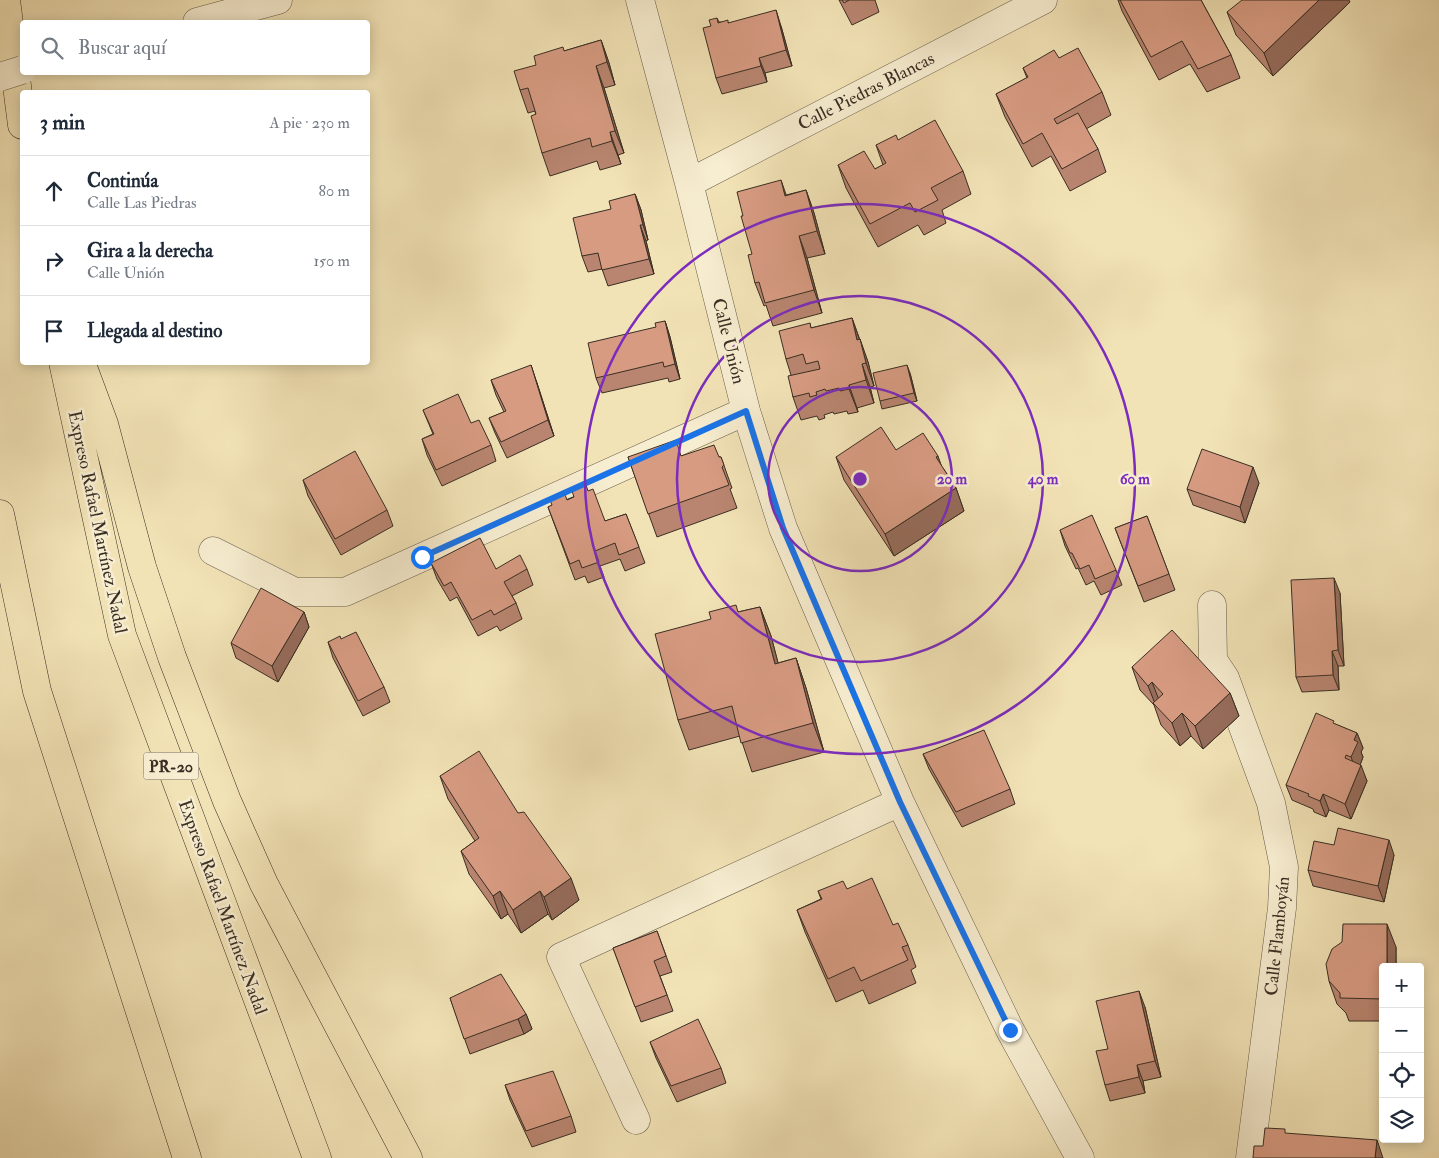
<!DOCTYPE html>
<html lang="es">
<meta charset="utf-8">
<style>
body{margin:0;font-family:"IM FELL Double Pica",serif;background:#f2f2f3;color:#1f2937}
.controls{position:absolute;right:15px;bottom:15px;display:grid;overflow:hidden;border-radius:5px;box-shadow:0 2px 12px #0003}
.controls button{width:45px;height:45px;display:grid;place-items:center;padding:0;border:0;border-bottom:1px solid #e0e1e3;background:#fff;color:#1f2937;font:25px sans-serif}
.stop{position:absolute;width:15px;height:15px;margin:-11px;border:4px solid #1a73e8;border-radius:50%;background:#fff}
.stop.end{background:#1a73e8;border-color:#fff;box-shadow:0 1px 5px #0008}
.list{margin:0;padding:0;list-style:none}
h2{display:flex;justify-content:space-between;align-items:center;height:65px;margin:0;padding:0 20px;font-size:21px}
h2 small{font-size:16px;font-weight:400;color:#747a83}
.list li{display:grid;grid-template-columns:32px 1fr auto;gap:15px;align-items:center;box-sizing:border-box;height:70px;padding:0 20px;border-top:1px solid #e0e1e3}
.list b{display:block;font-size:19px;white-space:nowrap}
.list p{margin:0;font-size:16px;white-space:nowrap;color:#747a83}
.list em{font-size:16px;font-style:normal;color:#747a83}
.icon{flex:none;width:28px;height:28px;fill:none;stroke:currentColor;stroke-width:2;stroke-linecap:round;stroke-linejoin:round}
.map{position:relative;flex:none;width:1439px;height:1158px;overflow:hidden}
.search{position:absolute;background:#fff;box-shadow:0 2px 12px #0003;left:20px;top:20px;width:350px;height:55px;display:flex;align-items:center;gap:12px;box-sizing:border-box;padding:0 18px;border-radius:5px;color:#747a83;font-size:19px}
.panel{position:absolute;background:#fff;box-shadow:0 2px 12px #0003;left:20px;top:90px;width:350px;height:275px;border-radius:5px}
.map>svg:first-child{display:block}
</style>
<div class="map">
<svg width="1439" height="1158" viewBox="0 0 1439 1158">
<rect width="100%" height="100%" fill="#f2e3b6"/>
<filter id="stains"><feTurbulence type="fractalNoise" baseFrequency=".004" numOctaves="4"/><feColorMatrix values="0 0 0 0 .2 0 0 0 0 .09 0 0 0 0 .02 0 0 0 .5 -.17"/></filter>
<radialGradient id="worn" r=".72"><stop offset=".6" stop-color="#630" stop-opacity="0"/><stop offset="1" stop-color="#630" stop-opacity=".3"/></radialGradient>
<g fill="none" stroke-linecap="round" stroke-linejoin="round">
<g stroke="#675b48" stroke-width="29">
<path id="minor" d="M 640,0 L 689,183 L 746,411 L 783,528 L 900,802 L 1010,1030 L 1080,1158
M 197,22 L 278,0
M 689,183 L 1043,0
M 213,551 L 295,592 L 345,592 L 746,411
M 1212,605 L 1213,660 L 1225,678 L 1271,803 L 1284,867 L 1282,908 L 1250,1158
M 636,1120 L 561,957 L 900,802"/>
</g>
<g stroke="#392e23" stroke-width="29">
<path id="highway" d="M 6,0 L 22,125
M 63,362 L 122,635 L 317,1158
M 81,362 L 104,424 L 142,567 L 172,657 L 227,801 L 264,884 L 408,1158
M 0,514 L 37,691 L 187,1158"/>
</g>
<use href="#minor" stroke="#f7edd0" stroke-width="28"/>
<use href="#highway" stroke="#f2e3b6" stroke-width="28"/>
<g stroke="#675b48" stroke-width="29" stroke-linecap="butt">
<path id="minor-bridge" d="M 0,77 L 22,70"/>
</g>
<use href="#minor-bridge" stroke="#f7edd0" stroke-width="28"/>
</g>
<path fill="#b98570" stroke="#392e23" d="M 839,0 L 875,0 L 879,12 L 852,25 Z
M 1118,0 L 1201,0 L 1231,55 L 1240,78 L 1207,92 L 1190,64 L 1159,80 L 1122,11 Z
M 1350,2 L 1273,76 L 1236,35 L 1227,12 Z
M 717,18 L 719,22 L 781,26 L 792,66 L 765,73 L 767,82 L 722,94 L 716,78 L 711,26 Z
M 601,40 L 609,63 L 615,85 L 604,88 L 624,153 L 618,155 L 621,164 L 600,170 L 597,161 L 550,176 L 542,153 L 535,111 L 528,113 L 520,90 L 536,65 L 564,51 Z
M 1059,58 L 1102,92 L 1111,115 L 1086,129 L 1098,149 L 1106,172 L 1070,191 L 1051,156 L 1032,167 L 1005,117 L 996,94 L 1027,78 L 1023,68 Z
M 898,140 L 963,171 L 971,194 L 942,210 L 946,223 L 924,235 L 918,225 L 878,247 L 846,188 L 838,165 L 875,169 L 883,165 L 876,145 Z
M 806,190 L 814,213 L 825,254 L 807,258 L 822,313 L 773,326 L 766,305 L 764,306 L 755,283 L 752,254 L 786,195 Z
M 635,194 L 641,210 L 648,240 L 646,241 L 654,274 L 608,286 L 602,269 L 588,272 L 582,256 L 611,209 Z
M 852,318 L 868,362 L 874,386 L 870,387 L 874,403 L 857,408 L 858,412 L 848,414 L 847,411 L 834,414 L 833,412 L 824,415 L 825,418 L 819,420 L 817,416 L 801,420 L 793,397 L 791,375 L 786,359 L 810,323 L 811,328 Z
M 665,321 L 670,337 L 680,379 L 669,382 L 668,378 L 602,393 L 596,378 L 656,327 Z
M 910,373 L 917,401 L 882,409 L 880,401 Z
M 491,380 L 536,380 L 554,436 L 507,458 L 495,433 L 489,418 L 504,412 L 496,395 Z
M 423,410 L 471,423 L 491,445 L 496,461 L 442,486 L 427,455 L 422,439 L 433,434 Z
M 896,450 L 943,468 L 956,488 L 964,511 L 894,556 L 844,480 L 836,457 Z
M 682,456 L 721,457 L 732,488 L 730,489 L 737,508 L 657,537 L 628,457 Z
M 303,480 L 387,510 L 393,526 L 341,555 L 308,496 Z
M 1259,483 L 1245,523 L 1193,505 L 1187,489 Z
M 588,491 L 605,521 L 626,514 L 645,563 L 625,571 L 620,559 L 600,566 L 604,577 L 588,583 L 585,576 L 575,580 L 548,507 Z
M 1147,516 L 1175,590 L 1144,602 L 1115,528 Z
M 1060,530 L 1116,570 L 1122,585 L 1101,595 L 1094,581 L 1086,585 L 1078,568 L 1076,569 L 1065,546 Z
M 431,563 L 496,569 L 527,569 L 533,585 L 512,596 L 516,603 L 522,619 L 500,631 L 497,626 L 478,636 L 457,597 L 450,601 L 437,579 Z
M 1340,593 L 1344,666 L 1338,666 L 1339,690 L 1302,692 L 1296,677 Z
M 760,607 L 771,636 L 778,663 L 796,658 L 806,688 L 824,752 L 752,772 L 740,736 L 689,750 L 678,720 L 738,612 Z
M 304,612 L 309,627 L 278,682 L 236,658 L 231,643 Z
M 341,639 L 384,687 L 390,702 L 363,716 L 333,658 L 328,642 Z
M 1132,667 L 1230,693 L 1239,716 L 1203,749 L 1191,736 L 1180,746 L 1161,725 L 1154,705 L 1140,690 Z
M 1335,724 L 1357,733 L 1363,748 L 1361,752 L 1363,757 L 1360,765 L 1367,781 L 1351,819 L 1329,810 L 1326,817 L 1314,812 L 1313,809 L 1292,800 L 1286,785 Z
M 923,754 L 1010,789 L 1015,804 L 962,827 L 929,769 Z
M 440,776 L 518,813 L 579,900 L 552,920 L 548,914 L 521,933 L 508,914 L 501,919 L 469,874 L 461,851 L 475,841 L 448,799 Z
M 1334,845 L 1394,855 L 1384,902 L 1313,886 L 1308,870 Z
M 847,889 L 893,925 L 908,945 L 916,967 L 911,970 L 916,983 L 869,1004 L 863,990 L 836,1002 L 805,932 L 797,910 L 821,899 L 818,891 Z
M 657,931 L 672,972 L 660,976 L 673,1011 L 641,1022 L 613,948 Z
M 1396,947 L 1396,967 L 1383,967 L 1383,1021 L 1349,1021 L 1346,1013 L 1337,1004 L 1329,981 Z
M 450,998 L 526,1014 L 532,1029 L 524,1034 L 470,1054 Z
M 1145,1007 L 1161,1077 L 1143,1081 L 1145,1093 L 1110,1101 L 1105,1085 L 1108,1049 Z
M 650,1042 L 721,1068 L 726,1083 L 677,1102 L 656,1058 Z
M 505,1085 L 571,1116 L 576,1132 L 532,1147 L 510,1100 Z"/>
<path fill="#966c5b" stroke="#392e23" d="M 1319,0 L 1349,0 L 1350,2 L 1273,76 L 1264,53 Z
M 776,10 L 781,26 L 792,66 L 786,50 Z
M 601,40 L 609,63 L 615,85 L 607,62 Z
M 759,58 L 765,73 L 767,82 L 761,66 Z
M 596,66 L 604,88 L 624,153 L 615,131 Z
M 610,132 L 618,155 L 621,164 L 612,141 Z
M 781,180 L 789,203 L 785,196 Z
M 806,190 L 814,213 L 825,254 L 817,231 Z
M 635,194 L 641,210 L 648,240 L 643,225 Z
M 640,225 L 646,241 L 654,274 L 649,259 Z
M 799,236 L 807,258 L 822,313 L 814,290 Z
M 852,318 L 860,341 L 857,340 Z
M 665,321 L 670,337 L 680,379 L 675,364 Z
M 860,339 L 868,362 L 874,386 L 866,363 Z
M 862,364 L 870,387 L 874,403 L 866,380 Z
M 531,365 L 536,380 L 554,436 L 548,420 Z
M 907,365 L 910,373 L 917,401 L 914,393 Z
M 849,385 L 857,408 L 858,412 L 849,389 Z
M 938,456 L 946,479 L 936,457 Z
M 1253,467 L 1259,483 L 1245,523 L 1240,507 Z
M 956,488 L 964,511 L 894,556 L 885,534 Z
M 1334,578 L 1340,593 L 1344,666 L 1338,650 Z
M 760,607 L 771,636 L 786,693 L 775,664 Z
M 304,612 L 309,627 L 278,682 L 272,666 Z
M 1332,651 L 1338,666 L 1339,690 L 1333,675 Z
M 796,658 L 806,688 L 824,752 L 813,723 Z
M 1152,682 L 1161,705 L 1156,706 L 1148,686 Z
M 1230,693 L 1239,716 L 1203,749 L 1195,726 Z
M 1182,713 L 1191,736 L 1180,746 L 1172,723 Z
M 1357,733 L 1363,748 L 1361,752 L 1363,757 L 1357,773 L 1351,757 L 1354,740 Z
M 1361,765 L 1367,781 L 1351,819 L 1345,804 Z
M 1323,794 L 1329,810 L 1326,817 L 1320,801 Z
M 1389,840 L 1394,855 L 1384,902 L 1378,886 Z
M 571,878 L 579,900 L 552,920 L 544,897 Z
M 500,891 L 508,914 L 501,919 L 493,896 Z
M 540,891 L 548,914 L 521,933 L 513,910 Z
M 1387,924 L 1396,947 L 1396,967 L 1387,967 Z
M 1139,991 L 1145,1007 L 1161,1077 L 1155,1061 Z
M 526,1014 L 532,1029 L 524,1034 L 518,1019 Z
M 1137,1065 L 1143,1081 L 1145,1093 L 1139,1077 Z
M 1377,1140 L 1383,1158 L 1375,1158 Z"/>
<path fill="#d79b82" stroke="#392e23" d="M 842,0 L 849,0 L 844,3 Z
M 1120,0 L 1201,0 L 1231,55 L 1198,69 L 1182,41 L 1151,57 Z
M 1242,0 L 1319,0 L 1264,53 L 1227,12 Z
M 776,10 L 786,50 L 759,58 L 761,66 L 716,78 L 703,28 L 711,26 L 709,20 L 717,18 L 718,23 L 728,20 L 728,23 Z
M 601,40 L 607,62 L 596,66 L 615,131 L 610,132 L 612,141 L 592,147 L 590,138 L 542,153 L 531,116 L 536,114 L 528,88 L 520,90 L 514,71 L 536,65 L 534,56 L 563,47 L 564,51 Z
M 1078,48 L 1102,92 L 1054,119 L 1057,124 L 1078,113 L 1098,149 L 1062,169 L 1042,133 L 1023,144 L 996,94 L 1028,77 L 1023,68 L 1054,50 L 1059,58 Z
M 935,120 L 963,171 L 931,188 L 938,200 L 915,212 L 910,203 L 870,224 L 838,165 L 864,151 L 875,169 L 886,163 L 876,145 L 896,135 L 898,140 Z
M 781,180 L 785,196 L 806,190 L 817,231 L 799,236 L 814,290 L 765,303 L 759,282 L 755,283 L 748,255 L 752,254 L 741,216 L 743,216 L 737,192 Z
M 635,194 L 643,225 L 640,225 L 649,259 L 602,270 L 598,253 L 582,256 L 573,218 L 611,209 L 609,201 Z
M 852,318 L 857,340 L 860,339 L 866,363 L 862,364 L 866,380 L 849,385 L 849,389 L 840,391 L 839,388 L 826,391 L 825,389 L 816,392 L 817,395 L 810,397 L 809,393 L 793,397 L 788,376 L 820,369 L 818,361 L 806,364 L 803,354 L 786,359 L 779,331 L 810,323 L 811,328 Z
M 665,321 L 675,364 L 664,367 L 663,362 L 596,378 L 588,343 L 656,327 L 655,323 Z
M 531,365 L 548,420 L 501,442 L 489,418 L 506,411 L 491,380 Z
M 907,365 L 914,393 L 880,401 L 873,373 Z
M 458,394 L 471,423 L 479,420 L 491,445 L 436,470 L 422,439 L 434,434 L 423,410 Z
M 881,427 L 896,450 L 923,433 L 938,456 L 936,457 L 956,488 L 885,534 L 836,457 Z
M 676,440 L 681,456 L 714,445 L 719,457 L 721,457 L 724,465 L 722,467 L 729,485 L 648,514 L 628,457 Z
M 1202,449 L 1253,467 L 1240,507 L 1187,489 Z
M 355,451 L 387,510 L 335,539 L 303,480 Z
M 586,485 L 588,491 L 593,489 L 605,521 L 626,514 L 639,547 L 619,555 L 615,543 L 595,551 L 599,562 L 582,568 L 579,560 L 570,564 L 548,507 L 552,505 L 549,498 L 564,492 L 567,500 L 574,497 L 572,491 Z
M 1092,515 L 1116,570 L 1095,579 L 1089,565 L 1080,569 L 1072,553 L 1070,553 L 1060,530 Z
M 1147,516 L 1169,574 L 1138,586 L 1115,528 Z
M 480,538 L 496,569 L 520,555 L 527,569 L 504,582 L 516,603 L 494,615 L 491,610 L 472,620 L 451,582 L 444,586 L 431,563 Z
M 1334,578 L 1338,650 L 1332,651 L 1333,675 L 1296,677 L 1291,580 Z
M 261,588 L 304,612 L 272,666 L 231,643 Z
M 736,605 L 738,612 L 760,607 L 775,664 L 796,658 L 813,723 L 741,743 L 732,706 L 678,720 L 655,634 L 711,619 L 709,612 Z
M 1172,630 L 1230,693 L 1195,726 L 1182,713 L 1172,723 L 1153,703 L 1163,694 L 1152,682 L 1148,686 L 1132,667 Z
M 356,632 L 384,687 L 358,701 L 328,642 L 340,636 L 341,639 Z
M 1316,713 L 1334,721 L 1333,723 L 1357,733 L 1354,740 L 1358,742 L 1351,757 L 1346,755 L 1345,758 L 1361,765 L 1345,804 L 1323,794 L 1320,801 L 1308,796 L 1309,794 L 1286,785 Z
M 984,730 L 1010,789 L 956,812 L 923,754 Z
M 479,751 L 518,813 L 524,812 L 571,878 L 544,897 L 540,891 L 513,910 L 500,891 L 493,896 L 461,851 L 479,838 L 440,776 Z
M 1338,828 L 1389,840 L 1378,886 L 1308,870 L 1314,841 L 1334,845 Z
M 872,878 L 893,925 L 898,923 L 908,945 L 902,947 L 908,960 L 861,981 L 854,967 L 828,979 L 797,910 L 822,899 L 818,891 L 843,881 L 847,889 Z
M 1343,924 L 1387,924 L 1387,967 L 1383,967 L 1383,999 L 1340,998 L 1340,993 L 1329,981 L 1326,964 L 1332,949 L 1342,942 Z
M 657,931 L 666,956 L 654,961 L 667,995 L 635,1007 L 613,948 Z
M 501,974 L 526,1014 L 518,1019 L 464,1039 L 450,998 Z
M 1139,991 L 1155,1061 L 1137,1065 L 1139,1077 L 1105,1085 L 1096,1051 L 1108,1049 L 1096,1001 Z
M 698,1019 L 721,1068 L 671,1086 L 650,1042 Z
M 553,1071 L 571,1116 L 526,1131 L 505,1085 Z
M 1265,1128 L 1285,1129 L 1285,1133 L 1377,1140 L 1375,1158 L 1253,1158 L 1254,1146 L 1263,1146 Z"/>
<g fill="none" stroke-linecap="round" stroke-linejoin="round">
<path stroke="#1a73e8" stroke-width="6" d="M 422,557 L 746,411 L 783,528 L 900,802 L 1010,1030"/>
</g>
<g fill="none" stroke="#7b2cbf" stroke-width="2.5">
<circle cx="860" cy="479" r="92"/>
<circle cx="860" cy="479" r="183"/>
<circle cx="860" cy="479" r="275"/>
</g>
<g text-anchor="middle" stroke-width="5" stroke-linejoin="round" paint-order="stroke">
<rect fill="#f7edd0" stroke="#726757" stroke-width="1" x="143.5" y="752.5" width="55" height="27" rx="4"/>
<g font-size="16" font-weight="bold" fill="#392e23">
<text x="171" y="772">PR-20</text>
</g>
<g font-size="18" fill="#392e23" stroke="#f7edd0">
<text transform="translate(866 91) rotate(-27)" y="6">Calle Piedras Blancas</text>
<text transform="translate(729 341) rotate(76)" y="6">Calle Unión</text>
<text transform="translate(98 522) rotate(78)" y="6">Expreso Rafael Martínez Nadal</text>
<text transform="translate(223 907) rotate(70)" y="6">Expreso Rafael Martínez Nadal</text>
<text transform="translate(1277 936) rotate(-84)" y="6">Calle Flamboyán</text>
</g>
</g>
<circle cx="860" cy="479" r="8" fill="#7b2cbf" stroke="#f7edd0" stroke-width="2.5"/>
<g font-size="15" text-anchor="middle" font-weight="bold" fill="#7b2cbf" stroke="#f7edd0" stroke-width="5" stroke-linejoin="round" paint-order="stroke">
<text x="952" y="484">20 m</text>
<text x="1043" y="484">40 m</text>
<text x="1135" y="484">60 m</text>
</g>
<rect width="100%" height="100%" filter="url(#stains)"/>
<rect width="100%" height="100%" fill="url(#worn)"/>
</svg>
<div class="controls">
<button>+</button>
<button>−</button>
<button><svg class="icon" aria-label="locate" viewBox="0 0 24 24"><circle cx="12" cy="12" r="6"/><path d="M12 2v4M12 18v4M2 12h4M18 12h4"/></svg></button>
<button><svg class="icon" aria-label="layers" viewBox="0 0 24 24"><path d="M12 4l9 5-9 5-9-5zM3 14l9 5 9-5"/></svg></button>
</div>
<div class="stop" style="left:422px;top:557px"></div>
<div class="stop end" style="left:1010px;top:1030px"></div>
<div class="search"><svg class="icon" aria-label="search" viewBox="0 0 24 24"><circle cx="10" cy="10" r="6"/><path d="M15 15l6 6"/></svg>Buscar aquí</div>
<section class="panel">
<h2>3 min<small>A pie · 230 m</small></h2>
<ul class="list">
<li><svg class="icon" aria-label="ahead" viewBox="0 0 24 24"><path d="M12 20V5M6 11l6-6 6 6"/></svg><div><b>Continúa</b><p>Calle Las Piedras</p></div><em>80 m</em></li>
<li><svg class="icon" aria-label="right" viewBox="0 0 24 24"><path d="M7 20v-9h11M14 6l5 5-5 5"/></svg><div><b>Gira a la derecha</b><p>Calle Unión</p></div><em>150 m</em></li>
<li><svg class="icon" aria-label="arrive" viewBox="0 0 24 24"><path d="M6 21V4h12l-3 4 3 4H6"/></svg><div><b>Llegada al destino</b></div></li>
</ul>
</section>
</div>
